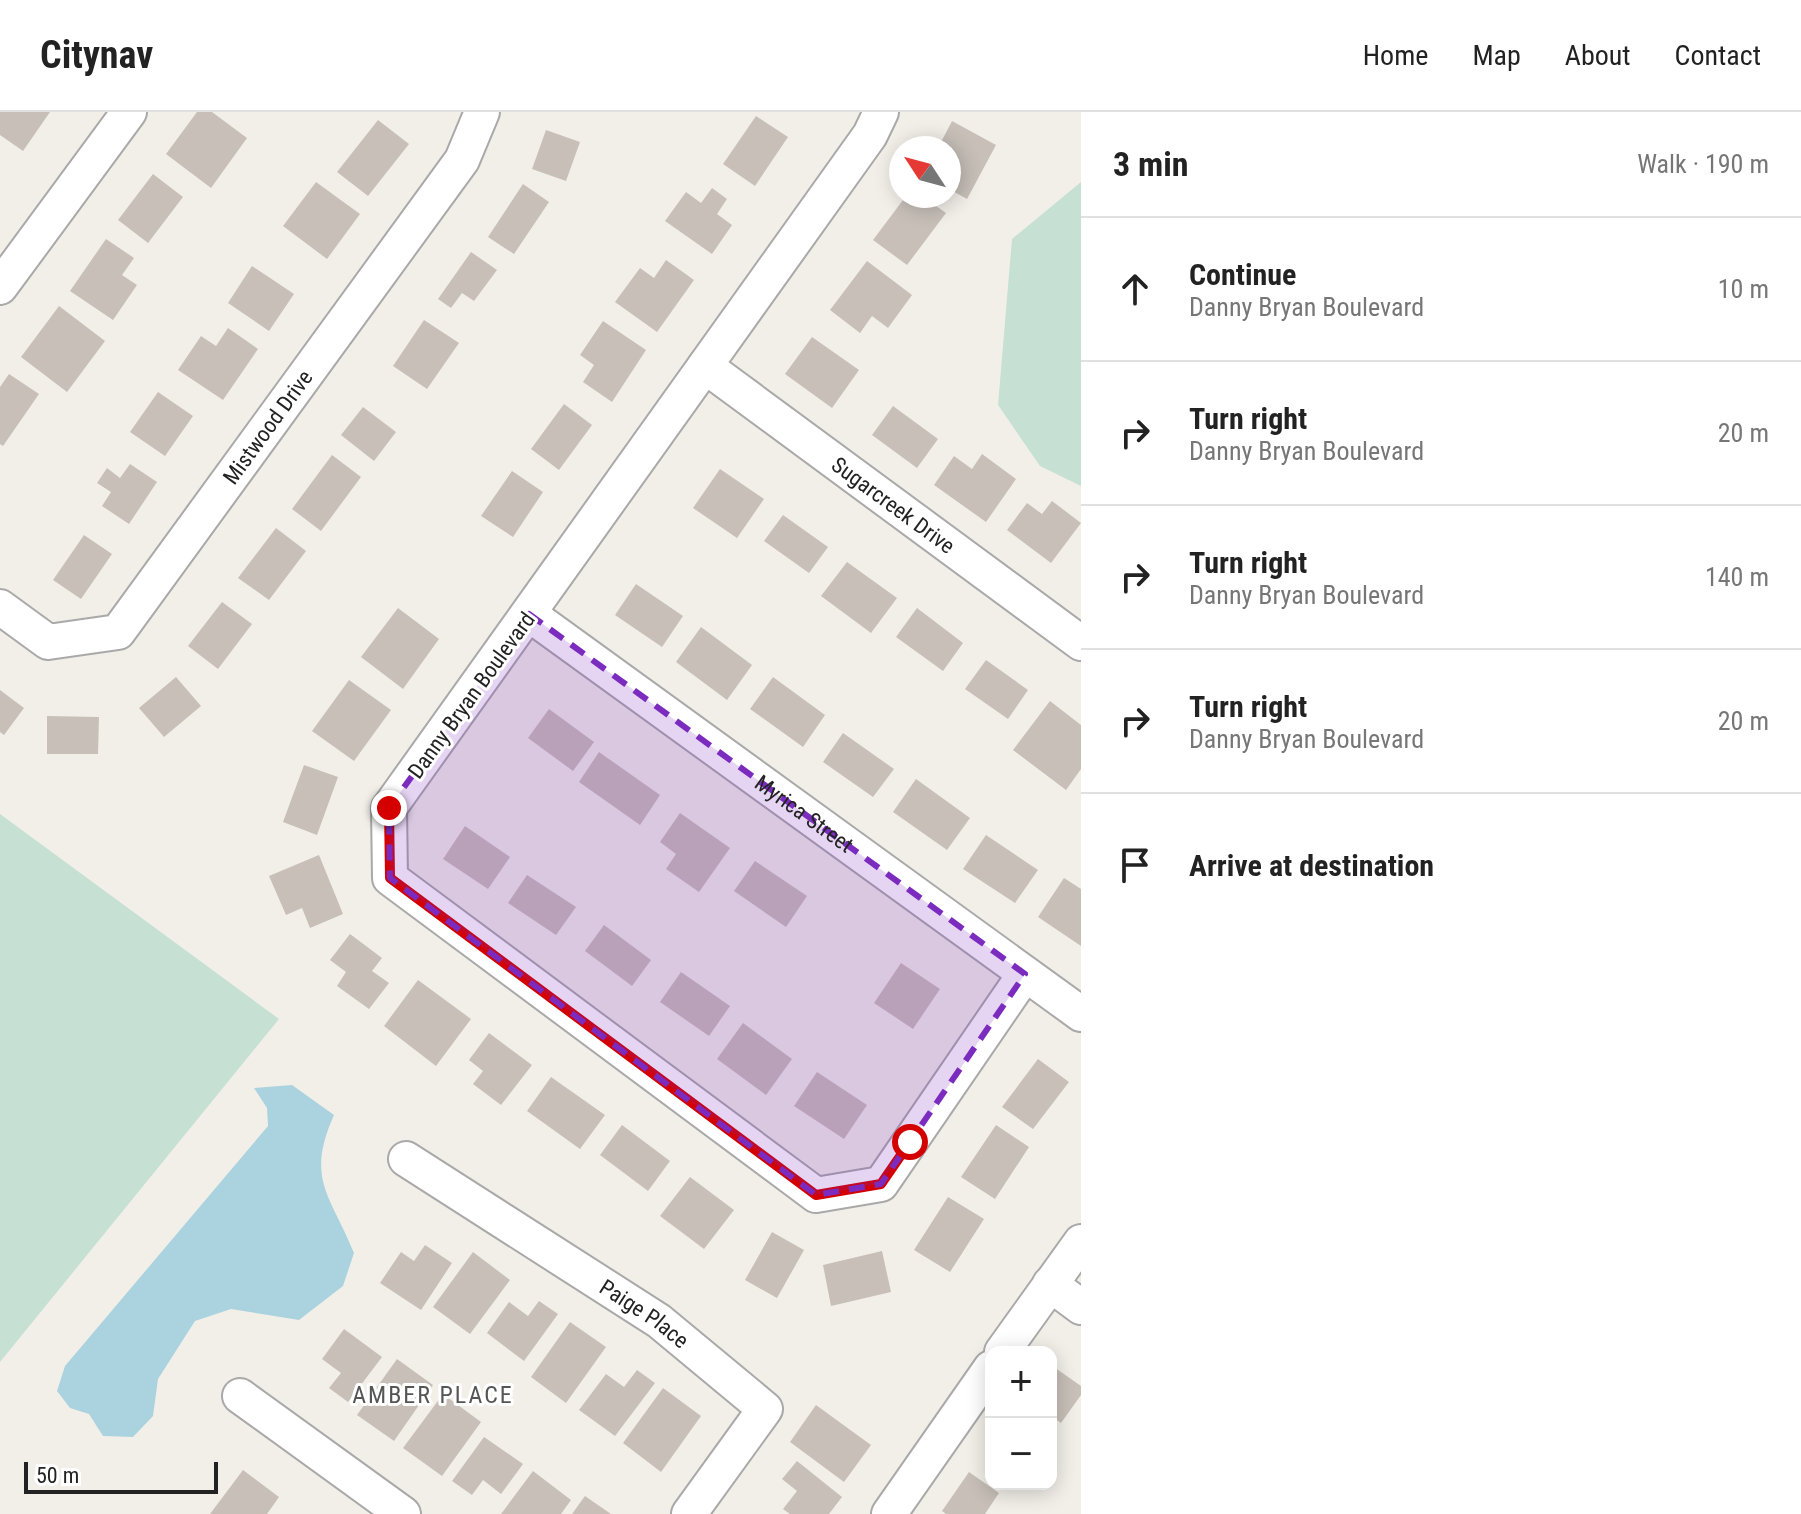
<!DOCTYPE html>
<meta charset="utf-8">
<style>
body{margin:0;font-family:"Roboto Condensed",sans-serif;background:#f2f2f2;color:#222}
.controls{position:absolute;right:24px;bottom:24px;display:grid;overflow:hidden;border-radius:16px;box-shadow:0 4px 20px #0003}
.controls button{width:72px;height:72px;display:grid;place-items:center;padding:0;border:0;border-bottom:2px solid #e0e0e0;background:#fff;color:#222;font:40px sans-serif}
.compass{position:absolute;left:889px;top:24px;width:72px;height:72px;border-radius:50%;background:#fff;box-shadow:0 4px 20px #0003;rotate:306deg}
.scale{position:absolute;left:24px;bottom:20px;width:194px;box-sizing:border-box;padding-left:8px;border:4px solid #222;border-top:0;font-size:22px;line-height:28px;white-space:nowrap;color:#222;-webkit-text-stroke:6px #fff;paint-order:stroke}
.stop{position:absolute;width:24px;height:24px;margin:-18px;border:6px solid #d40000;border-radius:50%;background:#fff}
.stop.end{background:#d40000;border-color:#fff;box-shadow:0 2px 8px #0008}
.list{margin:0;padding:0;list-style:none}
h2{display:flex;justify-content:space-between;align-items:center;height:104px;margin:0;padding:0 32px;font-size:34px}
h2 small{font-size:26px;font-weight:400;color:#767676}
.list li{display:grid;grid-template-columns:52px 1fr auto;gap:24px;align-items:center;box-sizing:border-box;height:144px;padding:0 32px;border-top:2px solid #e0e0e0}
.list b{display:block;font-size:30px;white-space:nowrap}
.list p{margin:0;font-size:26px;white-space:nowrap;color:#767676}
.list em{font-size:26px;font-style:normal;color:#767676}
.icon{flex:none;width:44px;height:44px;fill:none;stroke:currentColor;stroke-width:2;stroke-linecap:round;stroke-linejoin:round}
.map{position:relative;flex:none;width:1081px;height:1402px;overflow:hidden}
header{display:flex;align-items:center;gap:48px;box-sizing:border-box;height:112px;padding:0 40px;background:#fff;border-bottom:2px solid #e0e0e0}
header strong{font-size:38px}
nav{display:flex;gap:44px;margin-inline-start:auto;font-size:28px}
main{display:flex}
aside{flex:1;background:#fff}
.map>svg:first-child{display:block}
</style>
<header>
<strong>Citynav</strong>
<nav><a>Home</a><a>Map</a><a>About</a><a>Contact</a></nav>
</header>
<main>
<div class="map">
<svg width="1081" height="1402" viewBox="0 0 1081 1402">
<rect width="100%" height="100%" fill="#f2efe9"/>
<path fill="#c6e0d4" d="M 1081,70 L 1081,374 L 1040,354 L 998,293 L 1012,127 Z
M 0,702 L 279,907 L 0,1250 Z"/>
<path fill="#aad3df" d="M 292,973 L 334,1003 C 305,1068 331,1083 354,1141 L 343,1174 L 299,1208 L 231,1197 L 195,1209 L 158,1267 L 153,1304 L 133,1325 L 103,1324 L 89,1302 L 70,1296 L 57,1279 L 65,1254 L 268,1014 L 267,996 L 254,976 Z"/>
<path fill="#c7bfb8" d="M 0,0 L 50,0 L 23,39 L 0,23 Z
M 197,0 L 212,0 L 247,26 L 211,76 L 166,42 Z
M 756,4 L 788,25 L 755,74 L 723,52 Z
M 378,8 L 409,32 L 368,84 L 337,60 Z
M 952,9 L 996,33 L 967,87 L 949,77 L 949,36 L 938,36 Z
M 546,18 L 580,30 L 566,69 L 532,57 Z
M 153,62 L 183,85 L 148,131 L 118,108 Z
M 316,70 L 360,102 L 327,147 L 283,114 Z
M 523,72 L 549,90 L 514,142 L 488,125 Z
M 712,76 L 727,87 L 717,102 L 732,113 L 712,142 L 665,109 L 686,80 L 701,91 Z
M 906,84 L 922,84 L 946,101 L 907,153 L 873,128 Z
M 106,127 L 134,146 L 122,163 L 137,173 L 113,208 L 70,179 Z
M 471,140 L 497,158 L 474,189 L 462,181 L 451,196 L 438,187 Z
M 666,148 L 694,168 L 657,220 L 615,190 L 640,156 L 654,166 Z
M 867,149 L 912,183 L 888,216 L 872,204 L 860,221 L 830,198 Z
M 252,154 L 294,182 L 269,219 L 228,191 Z
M 59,194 L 105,229 L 67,280 L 21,245 Z
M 424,208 L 459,231 L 427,277 L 393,254 Z
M 603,209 L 646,238 L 612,290 L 583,270 L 594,253 L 580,243 Z
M 228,216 L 258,237 L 223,288 L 178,258 L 201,224 L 216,234 Z
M 812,225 L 859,258 L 832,296 L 785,262 Z
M 9,262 L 39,282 L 3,334 L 0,332 L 0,275 Z
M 158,280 L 193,304 L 165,344 L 130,320 Z
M 564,292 L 592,313 L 559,358 L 531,337 Z
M 893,294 L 938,327 L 917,356 L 872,323 Z
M 363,295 L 396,320 L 374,349 L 341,323 Z
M 982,342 L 1016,367 L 986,410 L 934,373 L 954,344 L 972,357 Z
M 332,343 L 361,365 L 321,419 L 292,397 Z
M 130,352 L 157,370 L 129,412 L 102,394 L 111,380 L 97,371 L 107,356 L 120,366 Z
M 720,357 L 764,387 L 737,426 L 693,396 Z
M 512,359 L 543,380 L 513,425 L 481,404 Z
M 1052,389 L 1081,411 L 1051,451 L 1007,418 L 1027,391 L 1042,402 Z
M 783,403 L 828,435 L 809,461 L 764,429 Z
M 276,416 L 306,439 L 269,488 L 238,466 Z
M 84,423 L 112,442 L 81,487 L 53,468 Z
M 847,450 L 897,486 L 871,521 L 821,484 Z
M 636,472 L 683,504 L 662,535 L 615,503 Z
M 222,490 L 252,512 L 218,557 L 188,534 Z
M 398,496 L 439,527 L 403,577 L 361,545 Z
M 917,496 L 963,531 L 943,559 L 896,525 Z
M 701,515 L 752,553 L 727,588 L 676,550 Z
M 986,548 L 1028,578 L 1008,607 L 965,577 Z
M 176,565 L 201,594 L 164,625 L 139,596 Z
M 773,565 L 825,603 L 803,635 L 750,597 Z
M 349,568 L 391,598 L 354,649 L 312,619 Z
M 0,578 L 24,596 L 4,623 L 0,620 Z
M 1050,589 L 1081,613 L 1081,657 L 1066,678 L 1013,638 Z
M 549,597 L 594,630 L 573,659 L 528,626 Z
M 47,604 L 99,605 L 98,642 L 47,642 Z
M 843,621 L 894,657 L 873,685 L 823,650 Z
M 599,640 L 660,683 L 640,713 L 579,670 Z
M 304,653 L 338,665 L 317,723 L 283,710 Z
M 916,667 L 970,706 L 947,738 L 893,700 Z
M 680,701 L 730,736 L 699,780 L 666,757 L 676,742 L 660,730 Z
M 465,714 L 510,745 L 488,777 L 443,747 Z
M 986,723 L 1038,758 L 1015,791 L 963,757 Z
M 319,743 L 343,802 L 310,816 L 302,796 L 286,803 L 269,764 Z
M 755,749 L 807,784 L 786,815 L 734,779 Z
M 527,763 L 576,795 L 556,823 L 508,791 Z
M 1064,766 L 1081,777 L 1081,834 L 1038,805 Z
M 604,813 L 651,848 L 632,874 L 585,839 Z
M 350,822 L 382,846 L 372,859 L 389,871 L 369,897 L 337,874 L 346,860 L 330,848 Z
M 901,851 L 940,877 L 913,917 L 874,891 Z
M 681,860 L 730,894 L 709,924 L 660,890 Z
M 418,868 L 471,907 L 436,954 L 384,914 Z
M 743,911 L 792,947 L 766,983 L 717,947 Z
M 489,921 L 532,953 L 501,993 L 473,972 L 483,959 L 469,948 Z
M 1038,947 L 1069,970 L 1033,1017 L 1002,995 Z
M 817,960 L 867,993 L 844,1027 L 794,994 Z
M 551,965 L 605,1003 L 580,1037 L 527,999 Z
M 622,1013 L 670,1049 L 648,1079 L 600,1043 Z
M 996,1013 L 1029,1035 L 995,1087 L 961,1065 Z
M 690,1065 L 734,1098 L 704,1137 L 660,1104 Z
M 948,1085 L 984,1107 L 950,1160 L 914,1138 Z
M 772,1120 L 804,1138 L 777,1186 L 745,1168 Z
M 425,1133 L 452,1151 L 421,1198 L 380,1171 L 401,1140 L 414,1149 Z
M 882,1139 L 891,1180 L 831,1194 L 823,1153 Z
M 473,1140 L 510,1168 L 470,1222 L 433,1195 Z
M 539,1189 L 558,1202 L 524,1249 L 487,1221 L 509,1190 L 528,1204 Z
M 570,1210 L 606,1235 L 566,1291 L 531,1265 Z
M 344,1217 L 382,1245 L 348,1290 L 329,1276 L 341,1261 L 322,1247 Z
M 397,1247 L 433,1273 L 394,1329 L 357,1303 Z
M 1051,1253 L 1081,1274 L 1081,1283 L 1061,1311 L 1051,1304 Z
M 637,1258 L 655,1271 L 615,1324 L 579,1298 L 606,1262 L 624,1275 Z
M 663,1276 L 701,1304 L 661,1360 L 623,1331 Z
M 443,1282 L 481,1310 L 442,1364 L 403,1336 Z
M 816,1293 L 871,1333 L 844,1370 L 790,1330 Z
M 484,1325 L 523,1352 L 501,1382 L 483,1368 L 472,1383 L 452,1369 Z
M 797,1349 L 842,1385 L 829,1402 L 790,1402 L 783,1397 L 797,1379 L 782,1367 Z
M 243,1358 L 279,1385 L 267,1402 L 210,1402 Z
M 533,1359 L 571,1388 L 561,1402 L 501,1402 Z
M 969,1360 L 999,1381 L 985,1402 L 946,1402 L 942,1399 Z
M 585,1384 L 611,1402 L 572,1402 Z"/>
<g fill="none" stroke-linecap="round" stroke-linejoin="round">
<g stroke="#a9a9a9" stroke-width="38">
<g id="minor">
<path d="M 881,0 L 870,23 L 389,696 L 390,766 L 816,1083 L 881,1072 L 1025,862"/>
<path d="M 0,175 L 129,0"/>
<path id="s1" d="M 705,254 L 1081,531"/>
<path id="s2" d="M 0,495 L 48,530 L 118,520 L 462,48 L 482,0"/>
<path id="s3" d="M 529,502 L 1081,902"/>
<path id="s4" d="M 406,1047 L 659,1209 L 765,1297 L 689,1402"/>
<path d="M 1050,1172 L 1081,1195"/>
<path d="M 1002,1240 L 1081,1130"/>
<path d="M 240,1284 L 403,1402"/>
<path d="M 889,1402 L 991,1256"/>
</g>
</g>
<use href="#minor" stroke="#fff" stroke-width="34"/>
</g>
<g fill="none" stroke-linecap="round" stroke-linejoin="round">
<path stroke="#d40000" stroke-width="10" d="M 389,696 L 390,766 L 816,1083 L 881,1072 L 910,1030"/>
</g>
<path fill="#7b2cbf" fill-opacity="0.2" stroke="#7b2cbf" stroke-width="6" stroke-dasharray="16 10" stroke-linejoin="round" d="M 529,502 L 1025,862 L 881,1072 L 816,1083 L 390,766 L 389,696 Z"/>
<g text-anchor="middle" stroke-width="6" stroke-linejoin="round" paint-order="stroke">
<g font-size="22" fill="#222" stroke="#fff">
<text dy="8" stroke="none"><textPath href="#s2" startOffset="384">Mistwood Drive</textPath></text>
<text dy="8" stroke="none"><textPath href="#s1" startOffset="234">Sugarcreek Drive</textPath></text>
<text transform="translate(471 583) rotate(-54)" y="8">Danny Bryan Boulevard</text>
<text dy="8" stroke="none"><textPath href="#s3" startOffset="340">Myrica Street</textPath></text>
<text dy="8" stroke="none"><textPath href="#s4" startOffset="284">Paige Place</textPath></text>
</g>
<g font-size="24" letter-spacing="2" fill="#555" stroke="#fff">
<text x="433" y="1291">AMBER PLACE</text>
</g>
</g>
</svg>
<div class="controls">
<button>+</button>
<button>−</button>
</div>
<svg class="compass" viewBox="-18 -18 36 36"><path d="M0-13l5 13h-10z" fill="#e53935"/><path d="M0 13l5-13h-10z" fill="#767676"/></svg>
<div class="scale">50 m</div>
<div class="stop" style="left:910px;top:1030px"></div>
<div class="stop end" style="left:389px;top:696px"></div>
</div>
<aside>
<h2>3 min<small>Walk · 190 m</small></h2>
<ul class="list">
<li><svg class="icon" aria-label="ahead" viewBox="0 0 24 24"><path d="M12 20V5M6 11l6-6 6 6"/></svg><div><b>Continue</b><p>Danny Bryan Boulevard</p></div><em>10 m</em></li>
<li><svg class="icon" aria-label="right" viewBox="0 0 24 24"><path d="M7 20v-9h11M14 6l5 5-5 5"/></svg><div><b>Turn right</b><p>Danny Bryan Boulevard</p></div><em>20 m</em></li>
<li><svg class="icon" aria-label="right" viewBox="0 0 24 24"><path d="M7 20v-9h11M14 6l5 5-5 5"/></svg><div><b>Turn right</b><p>Danny Bryan Boulevard</p></div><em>140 m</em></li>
<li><svg class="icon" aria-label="right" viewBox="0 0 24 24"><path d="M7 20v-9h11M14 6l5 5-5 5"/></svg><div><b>Turn right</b><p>Danny Bryan Boulevard</p></div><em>20 m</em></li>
<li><svg class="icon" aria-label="arrive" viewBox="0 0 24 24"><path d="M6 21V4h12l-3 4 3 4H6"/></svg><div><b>Arrive at destination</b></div></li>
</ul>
</aside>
</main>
